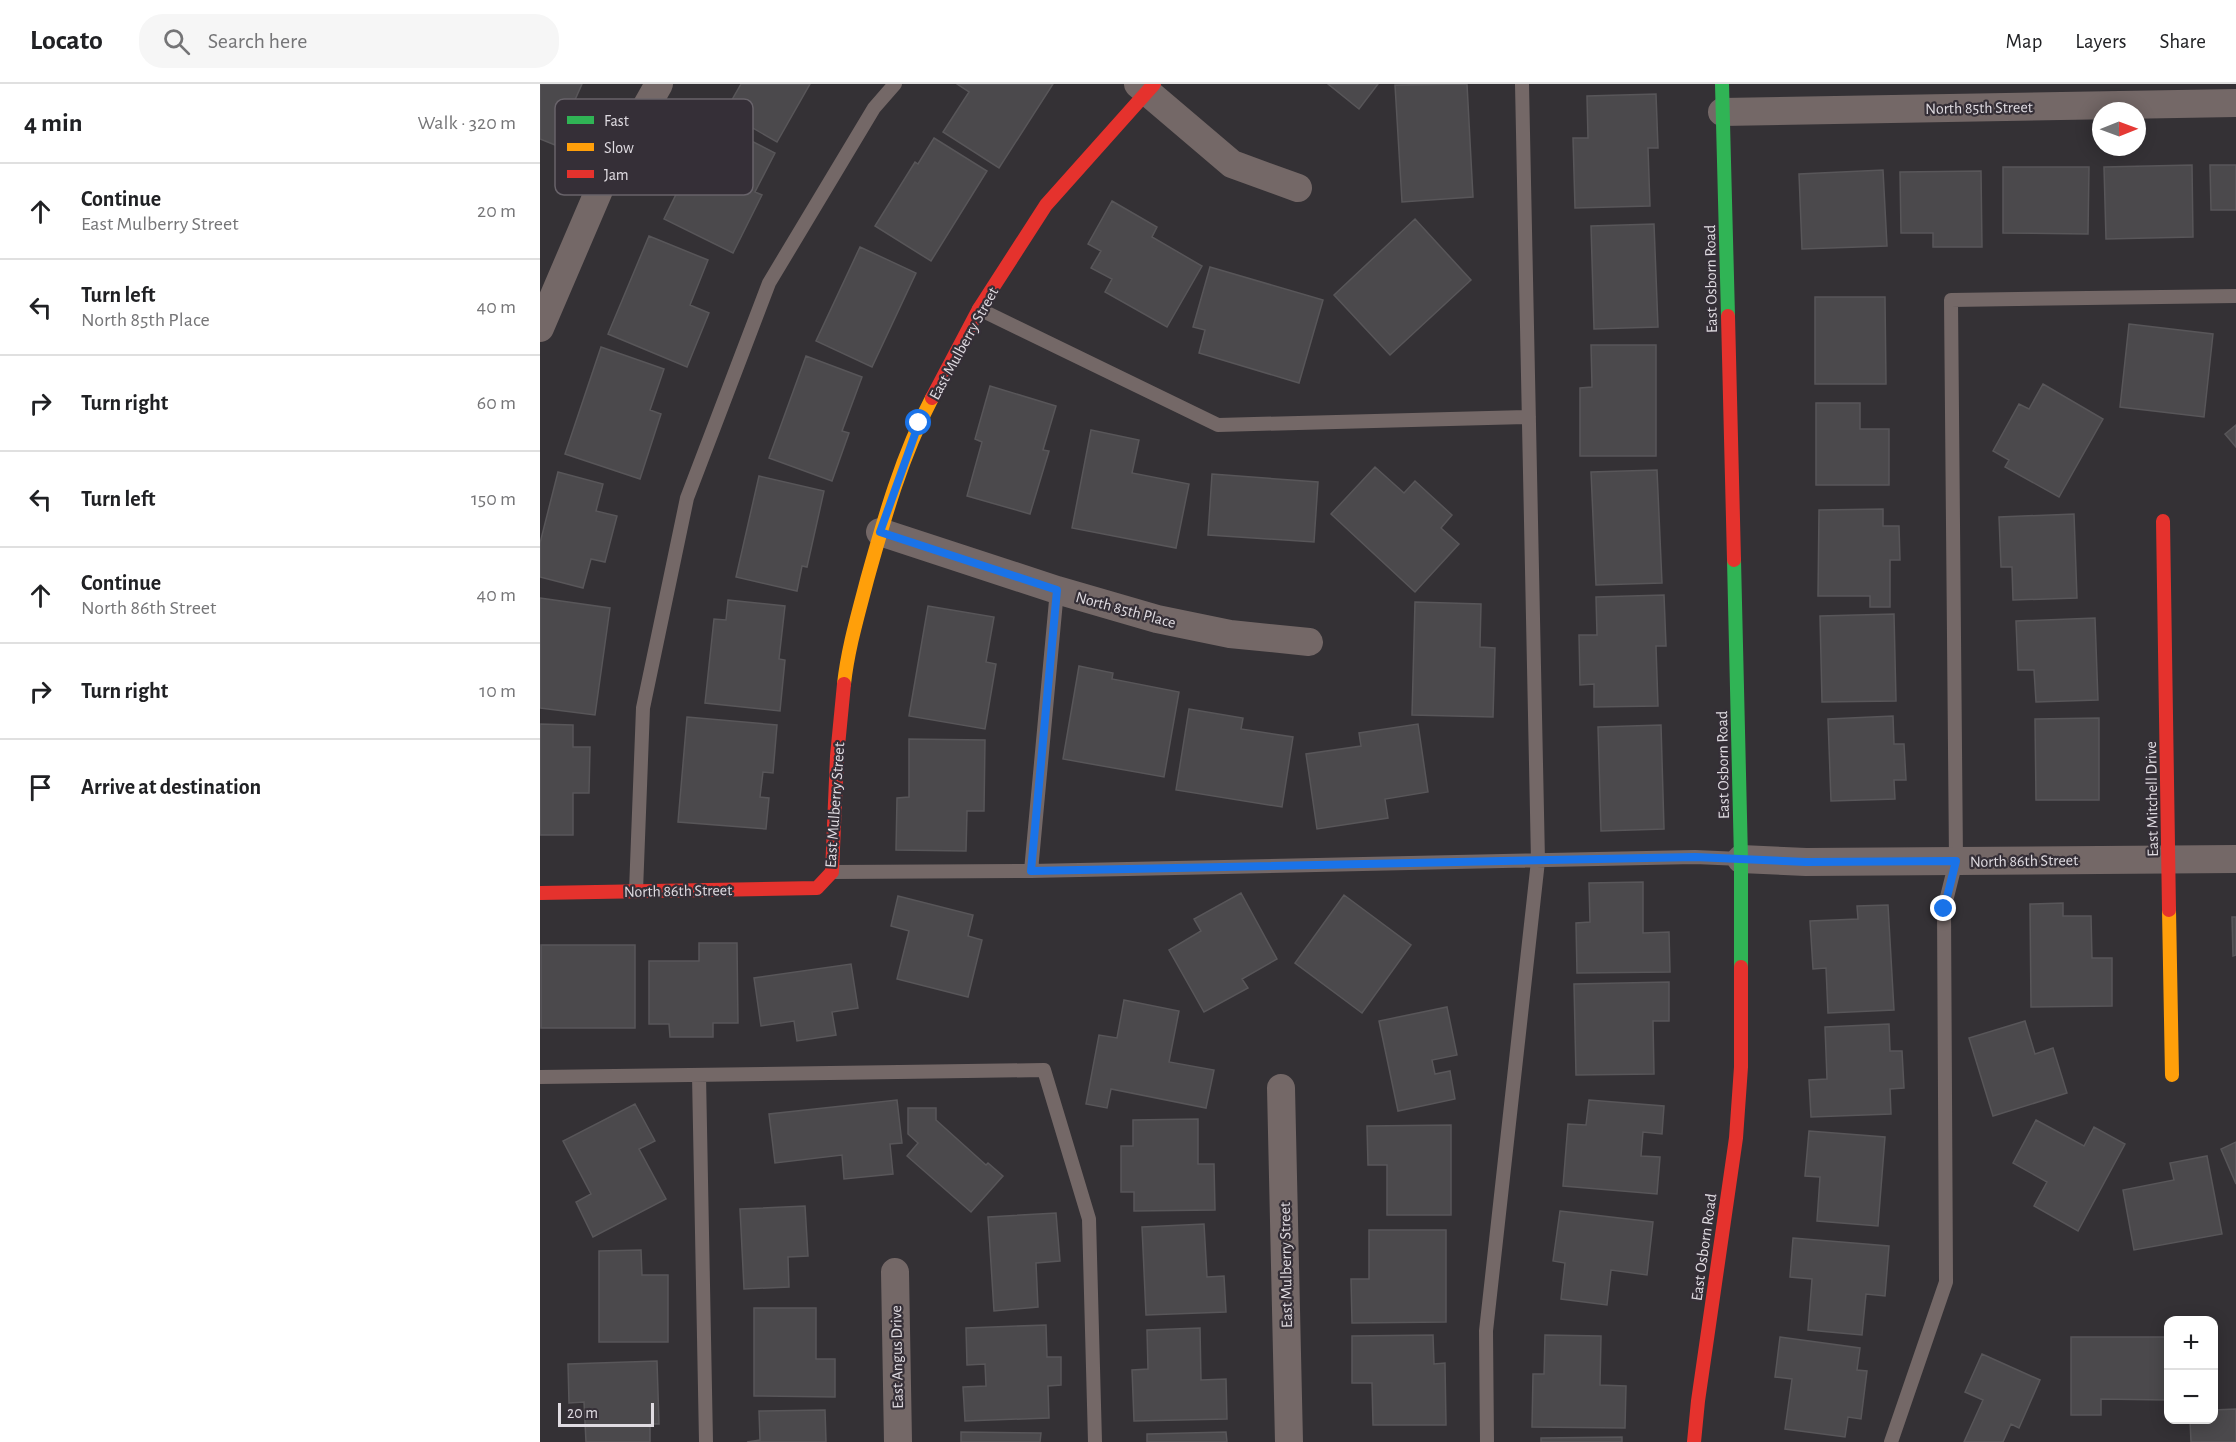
<!DOCTYPE html>
<meta charset="utf-8">
<style>
body{margin:0;font-family:"Alegreya Sans",sans-serif;background:#f6f6f6;color:#202124}
.controls{position:absolute;right:18px;bottom:18px;display:grid;overflow:hidden;border-radius:12px;box-shadow:0 3px 15px #0003}
.controls button{width:54px;height:54px;display:grid;place-items:center;padding:0;border:0;border-bottom:2px solid #e0e0e0;background:#fff;color:#202124;font:30px sans-serif}
.compass{position:absolute;left:1552px;top:18px;width:54px;height:54px;border-radius:50%;background:#fff;box-shadow:0 3px 15px #0003;rotate:89deg}
.scale{position:absolute;left:18px;bottom:15px;width:96px;box-sizing:border-box;padding-left:6px;border:3px solid #e0dce2;border-top:0;font-size:16px;line-height:21px;white-space:nowrap;color:#e0dce2;-webkit-text-stroke:4px #352f37;paint-order:stroke}
.stop{position:absolute;width:18px;height:18px;margin:-14px;border:4px solid #1a73e8;border-radius:50%;background:#fff}
.stop.end{background:#1a73e8;border-color:#fff;box-shadow:0 2px 6px #0008}
.list{margin:0;padding:0;list-style:none}
h2{display:flex;justify-content:space-between;align-items:center;height:78px;margin:0;padding:0 24px;font-size:26px}
h2 small{font-size:20px;font-weight:400;color:#757577}
.list li{display:grid;grid-template-columns:39px 1fr auto;gap:18px;align-items:center;box-sizing:border-box;height:96px;padding:0 24px;border-top:2px solid #e0e0e0}
.list b{display:block;font-size:22px;white-space:nowrap}
.list p{margin:0;font-size:20px;white-space:nowrap;color:#757577}
.list em{font-size:20px;font-style:normal;color:#757577}
.icon{flex:none;width:33px;height:33px;fill:none;stroke:currentColor;stroke-width:2;stroke-linecap:round;stroke-linejoin:round}
.map{position:relative;flex:none;width:1696px;height:1358px;overflow:hidden}
header{display:flex;align-items:center;gap:36px;box-sizing:border-box;height:84px;padding:0 30px;background:#fff;border-bottom:2px solid #e0e0e0}
header strong{font-size:28px}
nav{display:flex;gap:33px;margin-inline-start:auto;font-size:21px}
.search{width:420px;height:54px;background:#f6f6f6;display:flex;align-items:center;gap:15px;box-sizing:border-box;padding:0 21px;border-radius:24px;color:#757577;font-size:22px}
main{display:flex}
aside{flex:1;background:#fff}
.map>svg:first-child{display:block}
</style>
<header>
<strong>Locato</strong>
<div class="search"><svg class="icon" aria-label="search" viewBox="0 0 24 24"><circle cx="10" cy="10" r="6"/><path d="M15 15l6 6"/></svg>Search here</div>
<nav><a>Map</a><a>Layers</a><a>Share</a></nav>
</header>
<main>
<aside>
<h2>4 min<small>Walk · 320 m</small></h2>
<ul class="list">
<li><svg class="icon" aria-label="ahead" viewBox="0 0 24 24"><path d="M12 20V5M6 11l6-6 6 6"/></svg><div><b>Continue</b><p>East Mulberry Street</p></div><em>20 m</em></li>
<li><svg class="icon" aria-label="left" viewBox="0 0 24 24"><path d="M17 20v-9H6M10 6l-5 5 5 5"/></svg><div><b>Turn left</b><p>North 85th Place</p></div><em>40 m</em></li>
<li><svg class="icon" aria-label="right" viewBox="0 0 24 24"><path d="M7 20v-9h11M14 6l5 5-5 5"/></svg><div><b>Turn right</b></div><em>60 m</em></li>
<li><svg class="icon" aria-label="left" viewBox="0 0 24 24"><path d="M17 20v-9H6M10 6l-5 5 5 5"/></svg><div><b>Turn left</b></div><em>150 m</em></li>
<li><svg class="icon" aria-label="ahead" viewBox="0 0 24 24"><path d="M12 20V5M6 11l6-6 6 6"/></svg><div><b>Continue</b><p>North 86th Street</p></div><em>40 m</em></li>
<li><svg class="icon" aria-label="right" viewBox="0 0 24 24"><path d="M7 20v-9h11M14 6l5 5-5 5"/></svg><div><b>Turn right</b></div><em>10 m</em></li>
<li><svg class="icon" aria-label="arrive" viewBox="0 0 24 24"><path d="M6 21V4h12l-3 4 3 4H6"/></svg><div><b>Arrive at destination</b></div></li>
</ul>
</aside>
<div class="map">
<svg width="1696" height="1358" viewBox="0 0 1696 1358">
<rect width="100%" height="100%" fill="#343135"/>
<path fill="#4b494c" stroke="#585659" stroke-width="1.5" d="M 0,0 L 42,0 L 15,61 L 0,55 Z
M 201,0 L 270,0 L 237,58 L 185,28 Z
M 417,0 L 513,0 L 459,84 L 403,48 L 429,8 Z
M 788,0 L 838,0 L 819,25 Z
M 927,0 L 933,113 L 862,118 L 855,1 Z
M 1116,10 L 1118,64 L 1108,64 L 1110,122 L 1035,124 L 1033,54 L 1048,54 L 1047,12 Z
M 172,37 L 235,69 L 215,108 L 222,111 L 193,169 L 124,135 Z
M 394,54 L 447,87 L 391,177 L 335,142 L 375,78 L 378,80 Z
M 1652,81 L 1653,153 L 1566,155 L 1564,83 Z
M 1670,81 L 1696,81 L 1696,126 L 1671,126 Z
M 1463,83 L 1549,83 L 1548,150 L 1463,149 Z
M 1343,86 L 1347,162 L 1262,165 L 1259,90 Z
M 1441,87 L 1442,163 L 1393,163 L 1393,149 L 1361,149 L 1360,88 Z
M 572,117 L 617,143 L 612,153 L 662,182 L 627,243 L 565,208 L 572,195 L 551,184 L 561,167 L 548,160 Z
M 875,135 L 931,196 L 850,271 L 794,211 Z
M 1114,140 L 1118,243 L 1054,245 L 1051,142 Z
M 109,152 L 168,176 L 150,221 L 169,229 L 147,283 L 68,250 Z
M 320,163 L 376,189 L 332,283 L 276,257 Z
M 670,183 L 783,216 L 759,299 L 659,269 L 665,246 L 653,243 Z
M 1275,213 L 1345,213 L 1346,300 L 1275,300 Z
M 1589,240 L 1673,250 L 1664,333 L 1580,323 Z
M 1051,261 L 1116,261 L 1116,372 L 1040,372 L 1040,304 L 1052,303 Z
M 61,263 L 124,285 L 110,326 L 121,330 L 100,395 L 25,370 Z
M 266,272 L 322,293 L 302,347 L 309,349 L 292,397 L 229,374 Z
M 1503,300 L 1563,335 L 1519,413 L 1465,383 L 1469,376 L 1453,367 L 1479,320 L 1489,325 Z
M 450,302 L 516,322 L 503,366 L 509,367 L 490,430 L 427,412 L 442,358 L 435,355 Z
M 1276,319 L 1320,319 L 1320,345 L 1349,345 L 1349,401 L 1276,401 Z
M 1696,341 L 1696,363 L 1685,350 Z
M 551,346 L 599,356 L 592,389 L 649,400 L 636,464 L 532,444 Z
M 835,383 L 864,409 L 875,397 L 912,431 L 901,444 L 919,460 L 875,508 L 791,430 Z
M 1117,386 L 1122,499 L 1056,501 L 1051,388 Z
M 18,388 L 63,400 L 56,427 L 77,432 L 65,478 L 51,475 L 43,504 L 0,493 L 0,459 Z
M 672,390 L 778,398 L 774,458 L 668,451 Z
M 219,392 L 284,407 L 267,483 L 262,482 L 257,507 L 196,493 Z
M 1343,425 L 1343,442 L 1359,442 L 1360,476 L 1350,476 L 1350,523 L 1330,523 L 1330,512 L 1278,512 L 1279,426 Z
M 1534,430 L 1537,514 L 1473,516 L 1472,483 L 1461,483 L 1459,433 Z
M 1124,511 L 1126,562 L 1116,562 L 1118,622 L 1054,623 L 1054,600 L 1040,601 L 1039,551 L 1057,551 L 1056,513 Z
M 0,514 L 70,524 L 55,631 L 0,624 Z
M 188,516 L 245,522 L 239,575 L 245,576 L 240,627 L 165,619 L 174,535 L 186,536 Z
M 875,518 L 941,520 L 940,563 L 955,564 L 953,633 L 872,631 Z
M 388,522 L 454,533 L 446,578 L 456,580 L 445,645 L 369,632 Z
M 1354,530 L 1356,617 L 1282,618 L 1280,532 Z
M 1555,534 L 1558,616 L 1496,618 L 1494,586 L 1478,586 L 1476,537 Z
M 539,582 L 573,589 L 572,595 L 639,608 L 624,693 L 523,675 Z
M 649,625 L 703,634 L 701,645 L 753,653 L 742,723 L 636,706 Z
M 1353,632 L 1354,660 L 1364,660 L 1366,696 L 1354,696 L 1355,715 L 1291,717 L 1288,635 Z
M 147,633 L 237,641 L 233,689 L 223,688 L 220,713 L 229,714 L 226,745 L 138,738 Z
M 1559,634 L 1559,716 L 1496,716 L 1495,635 Z
M 0,640 L 33,641 L 33,663 L 50,663 L 49,709 L 33,709 L 33,751 L 0,751 Z
M 878,640 L 888,708 L 845,715 L 848,734 L 777,745 L 766,670 L 821,662 L 819,649 Z
M 1121,641 L 1124,745 L 1061,747 L 1058,643 Z
M 369,655 L 445,656 L 444,727 L 427,727 L 426,767 L 356,766 L 357,714 L 369,713 Z
M 1103,798 L 1103,849 L 1129,848 L 1130,888 L 1037,889 L 1036,839 L 1050,838 L 1049,799 Z
M 701,809 L 737,875 L 702,895 L 708,904 L 664,928 L 629,866 L 661,847 L 654,835 Z
M 804,811 L 871,861 L 822,929 L 755,879 Z
M 358,812 L 433,831 L 428,852 L 442,856 L 428,913 L 357,895 L 369,847 L 351,842 Z
M 1523,819 L 1523,832 L 1551,832 L 1552,874 L 1572,874 L 1572,922 L 1491,923 L 1490,820 Z
M 1348,821 L 1354,926 L 1288,929 L 1286,884 L 1273,885 L 1270,837 L 1318,835 L 1317,822 Z
M 1692,833 L 1696,833 L 1696,871 L 1693,872 Z
M 159,859 L 197,859 L 198,939 L 173,939 L 173,953 L 130,953 L 129,940 L 109,940 L 109,877 L 159,877 Z
M 1,861 L 95,861 L 95,944 L 1,944 Z
M 311,880 L 318,924 L 292,928 L 296,951 L 257,957 L 254,937 L 221,942 L 214,894 Z
M 1129,898 L 1129,937 L 1113,937 L 1114,990 L 1036,991 L 1034,900 Z
M 584,916 L 639,927 L 629,978 L 674,986 L 666,1024 L 571,1005 L 567,1024 L 546,1020 L 559,951 L 577,954 Z
M 907,923 L 917,971 L 892,976 L 895,990 L 910,987 L 915,1015 L 858,1027 L 839,937 Z
M 1485,937 L 1495,970 L 1513,964 L 1527,1009 L 1453,1032 L 1429,954 Z
M 1349,940 L 1350,967 L 1362,967 L 1364,1004 L 1350,1005 L 1351,1030 L 1271,1033 L 1269,996 L 1287,995 L 1285,943 Z
M 357,1016 L 362,1059 L 350,1060 L 353,1090 L 304,1095 L 302,1071 L 235,1079 L 229,1030 Z
M 1049,1016 L 1124,1022 L 1122,1050 L 1103,1048 L 1101,1072 L 1120,1073 L 1117,1110 L 1023,1102 L 1028,1040 L 1046,1041 Z
M 95,1020 L 115,1057 L 99,1065 L 126,1115 L 53,1153 L 36,1118 L 51,1110 L 23,1057 Z
M 368,1024 L 396,1024 L 396,1036 L 446,1081 L 448,1079 L 463,1092 L 431,1128 L 367,1072 L 378,1059 L 368,1050 Z
M 658,1035 L 658,1080 L 674,1080 L 675,1126 L 594,1127 L 594,1108 L 581,1108 L 581,1062 L 593,1062 L 593,1036 Z
M 1496,1036 L 1544,1062 L 1554,1043 L 1585,1060 L 1538,1147 L 1494,1122 L 1507,1098 L 1473,1079 Z
M 911,1041 L 911,1131 L 847,1131 L 847,1081 L 828,1081 L 827,1042 Z
M 1269,1047 L 1345,1053 L 1338,1142 L 1277,1137 L 1280,1093 L 1265,1092 Z
M 1696,1058 L 1696,1100 L 1681,1065 Z
M 1667,1072 L 1682,1150 L 1594,1166 L 1583,1106 L 1634,1096 L 1630,1079 Z
M 265,1122 L 268,1172 L 248,1173 L 249,1203 L 204,1205 L 200,1125 Z
M 1020,1127 L 1113,1138 L 1107,1191 L 1071,1186 L 1067,1221 L 1021,1215 L 1025,1179 L 1013,1177 Z
M 516,1129 L 520,1177 L 496,1179 L 498,1223 L 454,1227 L 448,1133 Z
M 664,1140 L 667,1193 L 684,1192 L 686,1228 L 606,1231 L 602,1143 Z
M 829,1146 L 906,1146 L 906,1238 L 812,1239 L 811,1195 L 829,1195 Z
M 1253,1154 L 1349,1162 L 1345,1212 L 1326,1210 L 1322,1251 L 1268,1246 L 1272,1195 L 1250,1193 Z
M 101,1166 L 102,1191 L 128,1191 L 128,1258 L 59,1258 L 59,1167 Z
M 214,1224 L 276,1224 L 276,1275 L 295,1275 L 295,1313 L 214,1312 Z
M 506,1241 L 507,1273 L 521,1273 L 521,1301 L 508,1302 L 509,1334 L 425,1337 L 423,1303 L 446,1302 L 445,1280 L 427,1281 L 426,1244 Z
M 660,1244 L 661,1296 L 686,1295 L 687,1335 L 594,1337 L 592,1286 L 608,1285 L 607,1246 Z
M 893,1251 L 894,1280 L 905,1279 L 906,1341 L 833,1341 L 832,1299 L 812,1299 L 812,1252 Z
M 1005,1251 L 1061,1252 L 1060,1301 L 1086,1302 L 1085,1344 L 992,1343 L 993,1290 L 1004,1290 Z
M 1240,1253 L 1320,1264 L 1317,1286 L 1327,1287 L 1321,1335 L 1308,1333 L 1305,1353 L 1245,1345 L 1252,1295 L 1235,1293 Z
M 1531,1253 L 1628,1253 L 1627,1316 L 1561,1315 L 1561,1331 L 1531,1331 Z
M 1442,1270 L 1500,1296 L 1479,1344 L 1471,1340 L 1463,1358 L 1424,1358 L 1443,1316 L 1425,1308 Z
M 117,1277 L 119,1340 L 110,1340 L 110,1358 L 46,1358 L 44,1318 L 29,1319 L 28,1280 Z
M 1696,1325 L 1696,1358 L 1651,1358 L 1650,1336 L 1674,1336 L 1674,1326 Z
M 285,1326 L 286,1358 L 207,1358 L 220,1356 L 219,1327 Z
M 421,1348 L 501,1349 L 500,1358 L 421,1358 Z
M 686,1348 L 687,1358 L 607,1358 L 607,1350 Z
M 1082,1353 L 1082,1358 L 1001,1358 L 1001,1354 Z"/>
<g fill="none" stroke-linecap="round" stroke-linejoin="round">
<path stroke="#746867" stroke-width="14" d="M 439,225 L 678,341 L 989,333
M 491,787 L 517,506
M 292,788 L 491,787 L 1155,773 L 1201,775
M 96,807 L 103,624 L 147,414 L 229,199 L 334,24 L 355,0
M 159,991 L 166,1358
M 0,993 L 504,986 L 549,1135 L 555,1358
M 947,1358 L 946,1247 L 998,777 L 982,0
M 1351,1358 L 1406,1198 L 1404,825 L 1416,777 L 1411,216 L 1696,212"/>
<path stroke="#746867" stroke-width="28" d="M 598,0 L 692,80 L 758,104
M 1182,28 L 1696,19
M 0,244 L 60,104 L 119,0
M 340,448 L 517,506 L 617,535 L 690,550 L 769,558
M 1201,775 L 1266,778 L 1696,775
M 741,1004 L 749,1358
M 355,1188 L 358,1358"/>
<path stroke="#30b455" stroke-width="14" d="M 1182,0 L 1188,232
M 1194,476 L 1201,775 L 1201,883"/>
<path stroke="#ff9f0a" stroke-width="14" d="M 304,600 C 308,564 318,531 327,496 C 344,435 362,371 392,314
M 1629,826 L 1632,991"/>
<path stroke="#e5322d" stroke-width="14" d="M 1188,232 L 1194,476
M 392,314 L 439,225 L 506,121 L 614,0
M 1623,437 L 1629,826
M 0,809 L 277,804 L 292,788 L 297,672 L 304,600
M 1154,1358 L 1158,1317 L 1196,1054 L 1201,983 L 1201,883"/>
</g>
<g fill="none" stroke-linecap="round" stroke-linejoin="round">
<path stroke="#1a73e8" stroke-width="8" d="M 379,339 L 340,448 L 517,506 L 491,787 L 1155,773 L 1266,778 L 1416,777 L 1404,825"/>
</g>
<g text-anchor="middle" stroke-width="4.5" stroke-linejoin="round" paint-order="stroke">
<g font-size="16" fill="#e0dce2" stroke="#352f37">
<text transform="translate(1439 23) rotate(-1)" y="6">North 85th Street</text>
<text transform="translate(1170 195) rotate(-91)" y="6">East Osborn Road</text>
<text transform="translate(423 259) rotate(-61)" y="6">East Mulberry Street</text>
<text transform="translate(586 525) rotate(15)" y="6">North 85th Place</text>
<text transform="translate(1182 681) rotate(-91)" y="6">East Osborn Road</text>
<text transform="translate(1611 715) rotate(-91)" y="6">East Mitchell Drive</text>
<text transform="translate(294 721) rotate(-86)" y="6">East Mulberry Street</text>
<text transform="translate(1484 776) rotate(-1)" y="6">North 86th Street</text>
<text transform="translate(138 806) rotate(-1)" y="6">North 86th Street</text>
<text transform="translate(1163 1163) rotate(-82)" y="6">East Osborn Road</text>
<text transform="translate(745 1181) rotate(-91)" y="6">East Mulberry Street</text>
<text transform="translate(356 1273) rotate(-91)" y="6">East Angus Drive</text>
</g>
</g>
<rect x="15" y="15" width="198" height="96" rx="9" fill="#352f37" stroke="#68636a" stroke-width="1.5"/>
<rect x="27" y="32" width="27" height="8" fill="#30b455"/>
<rect x="27" y="59" width="27" height="8" fill="#ff9f0a"/>
<rect x="27" y="86" width="27" height="8" fill="#e5322d"/>
<g font-size="16" fill="#e0dce2">
<text x="64" y="42">Fast</text>
<text x="64" y="69">Slow</text>
<text x="64" y="96">Jam</text>
</g>
</svg>
<div class="controls">
<button>+</button>
<button>−</button>
</div>
<svg class="compass" viewBox="-18 -18 36 36"><path d="M0-13l5 13h-10z" fill="#e53935"/><path d="M0 13l5-13h-10z" fill="#757577"/></svg>
<div class="scale">20 m</div>
<div class="stop" style="left:379px;top:339px"></div>
<div class="stop end" style="left:1404px;top:825px"></div>
</div>
</main>
